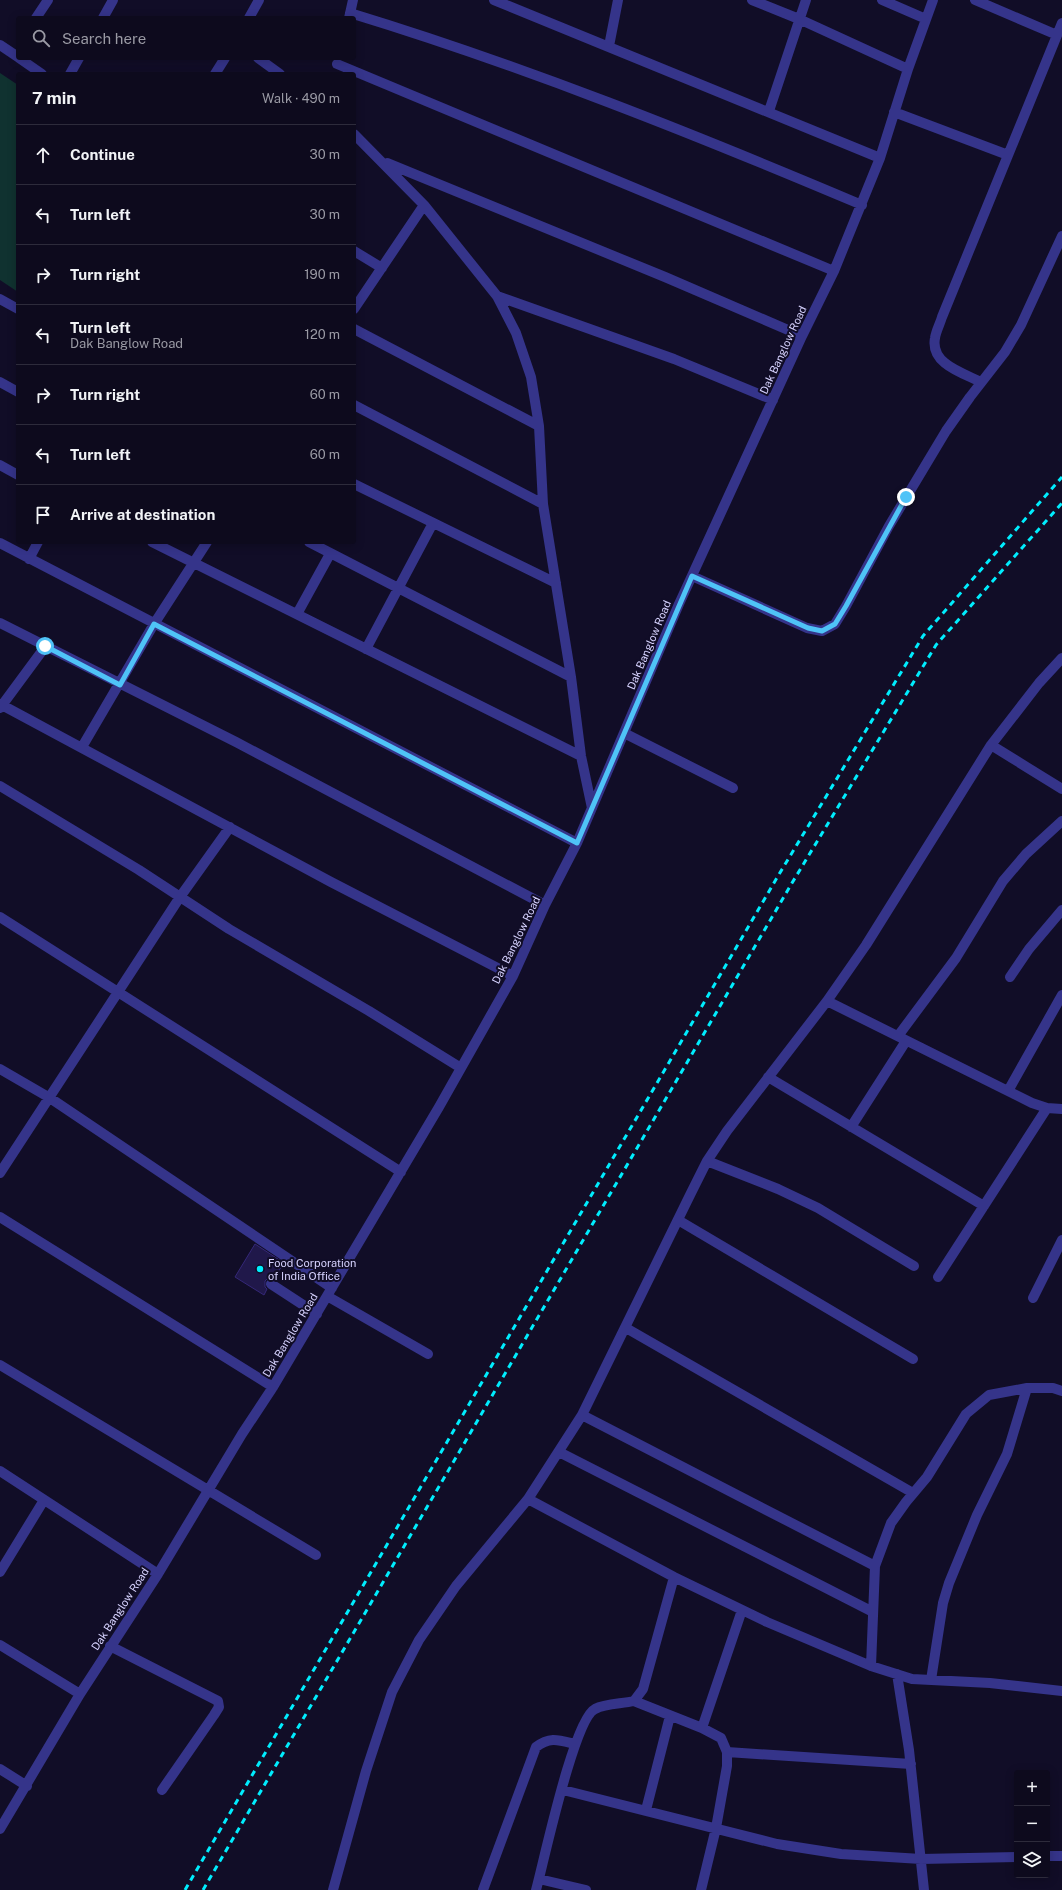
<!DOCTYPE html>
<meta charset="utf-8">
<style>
body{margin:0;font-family:"Public Sans",sans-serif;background:#161326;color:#f1f3f6}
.controls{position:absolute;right:12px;bottom:12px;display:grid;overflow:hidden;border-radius:4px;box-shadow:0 2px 10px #0003}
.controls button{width:36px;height:36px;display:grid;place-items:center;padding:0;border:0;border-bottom:1px solid #2d2b3b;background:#0d0a1d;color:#f1f3f6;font:20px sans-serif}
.stop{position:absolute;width:12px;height:12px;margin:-9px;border:3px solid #4fc3f7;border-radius:50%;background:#fff}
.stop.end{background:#4fc3f7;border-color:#fff;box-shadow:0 1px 4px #0008}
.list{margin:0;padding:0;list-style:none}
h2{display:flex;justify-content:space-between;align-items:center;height:52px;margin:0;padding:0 16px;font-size:17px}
h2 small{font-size:13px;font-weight:400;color:#9a9aa4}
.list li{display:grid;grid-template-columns:26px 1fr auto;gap:12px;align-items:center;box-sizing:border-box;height:60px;padding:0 16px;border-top:1px solid #2d2b3b}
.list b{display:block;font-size:15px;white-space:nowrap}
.list p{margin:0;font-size:13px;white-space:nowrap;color:#9a9aa4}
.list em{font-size:13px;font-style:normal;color:#9a9aa4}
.icon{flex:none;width:22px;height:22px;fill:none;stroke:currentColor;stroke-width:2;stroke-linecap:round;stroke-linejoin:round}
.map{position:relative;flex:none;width:1062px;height:1890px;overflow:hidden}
.search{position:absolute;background:#0d0a1d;box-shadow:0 2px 10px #0003;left:16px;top:16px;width:340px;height:44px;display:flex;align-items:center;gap:10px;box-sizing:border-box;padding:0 14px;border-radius:4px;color:#9a9aa4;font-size:15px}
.panel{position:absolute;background:#0d0a1d;box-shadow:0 2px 10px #0003;left:16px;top:72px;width:340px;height:472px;border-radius:4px}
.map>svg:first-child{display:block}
</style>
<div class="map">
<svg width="1062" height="1890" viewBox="0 0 1062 1890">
<rect width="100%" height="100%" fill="#110d27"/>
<path fill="#103230" d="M 0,73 L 18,85 L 18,292 L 0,280 Z"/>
<path fill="#20184a" stroke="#352878" d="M 255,1244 L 284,1263 L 274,1278 L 268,1278 L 265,1281 L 265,1287 L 267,1289 L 264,1295 L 235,1277 Z"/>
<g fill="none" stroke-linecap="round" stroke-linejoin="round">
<path stroke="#35348a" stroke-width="10" d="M 494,0 L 880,158
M 752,0 L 799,19 L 908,69
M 882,0 L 926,19
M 975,0 L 1057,35
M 350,13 C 524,66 694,134 862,205
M 36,18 L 48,0
M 103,18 L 113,0
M 249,18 L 259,0
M 349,18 L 353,0
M 0,45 L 18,57
M 609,46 L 618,0
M 19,58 L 42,74
M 258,58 L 280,74
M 337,64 L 834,271
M 70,74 L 79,58
M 215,74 L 225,58
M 769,111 L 806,0
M 894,112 L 1008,155
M 354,134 L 424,205 L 497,296 L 516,333 L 531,377 L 539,426 L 543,504 L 571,677 L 581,756 L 592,808
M 387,163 L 665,277 L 802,336
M 354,251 L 382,268
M 497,296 L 674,359 L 773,400
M 0,299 L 18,309
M 354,309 L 424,205
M 354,329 L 539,426
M 0,382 L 18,392
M 981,382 C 963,373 930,364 935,338 C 936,331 940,324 942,317 L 1062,23
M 354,405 L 543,504
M 0,465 L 18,475
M 354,484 L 556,583
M 152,542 L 581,756
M 309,542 L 571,677
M 0,543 L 577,843
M 29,559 L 38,542
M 692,576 L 807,628 L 822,631 L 835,624 L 846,606 L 889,526 L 946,431 L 970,397 L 1005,352 L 1021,325 L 1062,236
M 297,614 L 330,554
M 0,623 L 236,742 L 545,905
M 366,649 L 433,523
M 0,704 L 331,882 L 513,976
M 0,708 L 45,647
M 624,733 L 733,788
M 991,745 L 1062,789
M 82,747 L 154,624 L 207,542
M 0,786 L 139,870 L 229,929 L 369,1011 L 461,1068
M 0,917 L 401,1172
M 1010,977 L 1029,949 L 1062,910
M 827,1001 L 1032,1103 L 1047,1108 L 1062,1109
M 898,1036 L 956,958 L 1003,881 L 1026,854 L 1062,821
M 0,1069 L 50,1098 L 332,1288
M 768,1077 L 984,1206
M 1008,1091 L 1062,995
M 851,1127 L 906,1041
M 707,1161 L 778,1189 L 818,1208 L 914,1266
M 0,1173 L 180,897 L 230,827
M 0,1217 L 273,1387
M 678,1220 L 913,1359
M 938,1277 L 1047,1108
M 271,1284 L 317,1314
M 327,1296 L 428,1354
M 1033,1298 L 1062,1240
M 626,1328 L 913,1493
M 0,1365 L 316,1555
M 582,1415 L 875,1566
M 559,1452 L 873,1612
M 0,1471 L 158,1574
M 528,1499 L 674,1577 L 767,1622 L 871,1666 L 912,1679 L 990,1683 L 1062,1691
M 0,1572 L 44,1500
M 0,1645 L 80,1694
M 110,1646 L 218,1701 L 219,1707 L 214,1715 L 162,1790
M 871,1666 L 875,1566 L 891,1523 L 906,1502 L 927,1477 L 966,1414 L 989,1395 L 1027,1388 L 1053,1388 L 1062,1391
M 897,1674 L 909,1750 L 924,1890
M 931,1680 L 943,1603 L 949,1583 L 977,1515 L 1007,1454 L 1027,1388
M 634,1701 L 702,1728 L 721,1738 L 727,1752 L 727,1766 L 716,1828 L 701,1890
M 702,1728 L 742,1610
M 727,1752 L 911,1764
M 0,1769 L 27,1786
M 563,1790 L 777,1844 L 841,1854 L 921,1859 L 1017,1857
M 646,1810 L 670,1716
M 0,1829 L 80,1694 L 158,1574 L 242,1434 L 273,1387 L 439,1107 L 513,976 L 545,905 L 577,843 L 679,604 L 802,336 L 834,271 L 880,158 L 908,69 L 933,0
M 1047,1856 L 1062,1856
M 539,1879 L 586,1890
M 333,1890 L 366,1771 L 392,1692 L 419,1640 L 456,1586 L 528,1499 L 582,1415 L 691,1193 L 707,1161 L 727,1131 L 827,1001 L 866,945 L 991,745 L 1039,683 L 1062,658
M 483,1890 L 536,1747 C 550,1736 559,1740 575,1744
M 536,1890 C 544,1861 574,1719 595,1709 C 606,1703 622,1704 634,1701 L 643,1689 L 674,1577"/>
<path stroke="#00edfe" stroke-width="3" stroke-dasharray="6 5" stroke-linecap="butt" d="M 185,1890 L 778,876 L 923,636 L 1062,477
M 203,1890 L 792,883 L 936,645 L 1062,503"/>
</g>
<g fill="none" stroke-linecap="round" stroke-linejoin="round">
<path stroke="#4fc3f7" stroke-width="5" d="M 45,646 L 120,685 L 154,624 L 577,843 L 692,576 L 808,628 L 822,631 L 835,624 L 846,606 L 906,497"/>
</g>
<circle fill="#00edfe" stroke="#110d27" stroke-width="1.5" cx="260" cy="1269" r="4"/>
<g text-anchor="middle" stroke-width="4" stroke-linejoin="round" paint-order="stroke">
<g font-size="11" fill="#d7d3ff" stroke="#110d27">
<text transform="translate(783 350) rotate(-65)" y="4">Dak Banglow Road</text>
<text transform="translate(649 645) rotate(-67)" y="4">Dak Banglow Road</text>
<text transform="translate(516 940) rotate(-64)" y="4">Dak Banglow Road</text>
<text transform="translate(290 1335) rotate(-59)" y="4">Dak Banglow Road</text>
<text transform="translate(120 1609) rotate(-57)" y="4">Dak Banglow Road</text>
</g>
<g font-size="11" fill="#d7d3ff" stroke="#110d27" text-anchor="start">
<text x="268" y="1267">Food Corporation<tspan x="268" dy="13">of India Office</tspan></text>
</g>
</g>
</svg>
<div class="controls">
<button>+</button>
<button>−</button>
<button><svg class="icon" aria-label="layers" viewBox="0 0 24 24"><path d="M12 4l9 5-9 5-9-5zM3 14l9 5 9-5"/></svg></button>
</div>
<div class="stop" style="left:45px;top:646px"></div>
<div class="stop end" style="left:906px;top:497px"></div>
<div class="search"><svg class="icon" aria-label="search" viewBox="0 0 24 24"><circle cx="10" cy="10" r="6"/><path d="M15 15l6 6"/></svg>Search here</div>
<section class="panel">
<h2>7 min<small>Walk · 490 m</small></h2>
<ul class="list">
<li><svg class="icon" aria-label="ahead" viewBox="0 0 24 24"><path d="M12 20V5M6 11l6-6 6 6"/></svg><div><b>Continue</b></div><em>30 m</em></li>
<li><svg class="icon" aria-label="left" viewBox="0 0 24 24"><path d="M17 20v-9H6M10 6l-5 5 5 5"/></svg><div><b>Turn left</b></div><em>30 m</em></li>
<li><svg class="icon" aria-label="right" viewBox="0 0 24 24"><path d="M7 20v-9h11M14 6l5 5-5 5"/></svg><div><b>Turn right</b></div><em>190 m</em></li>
<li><svg class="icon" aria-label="left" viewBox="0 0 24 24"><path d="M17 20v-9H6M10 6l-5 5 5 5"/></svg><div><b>Turn left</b><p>Dak Banglow Road</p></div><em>120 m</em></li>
<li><svg class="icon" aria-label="right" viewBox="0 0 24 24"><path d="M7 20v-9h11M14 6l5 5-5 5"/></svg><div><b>Turn right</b></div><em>60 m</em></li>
<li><svg class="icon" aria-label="left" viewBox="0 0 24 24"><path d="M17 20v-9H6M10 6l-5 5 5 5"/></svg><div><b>Turn left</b></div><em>60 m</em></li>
<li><svg class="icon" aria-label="arrive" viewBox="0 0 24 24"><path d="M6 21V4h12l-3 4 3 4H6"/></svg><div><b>Arrive at destination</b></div></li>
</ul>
</section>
</div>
